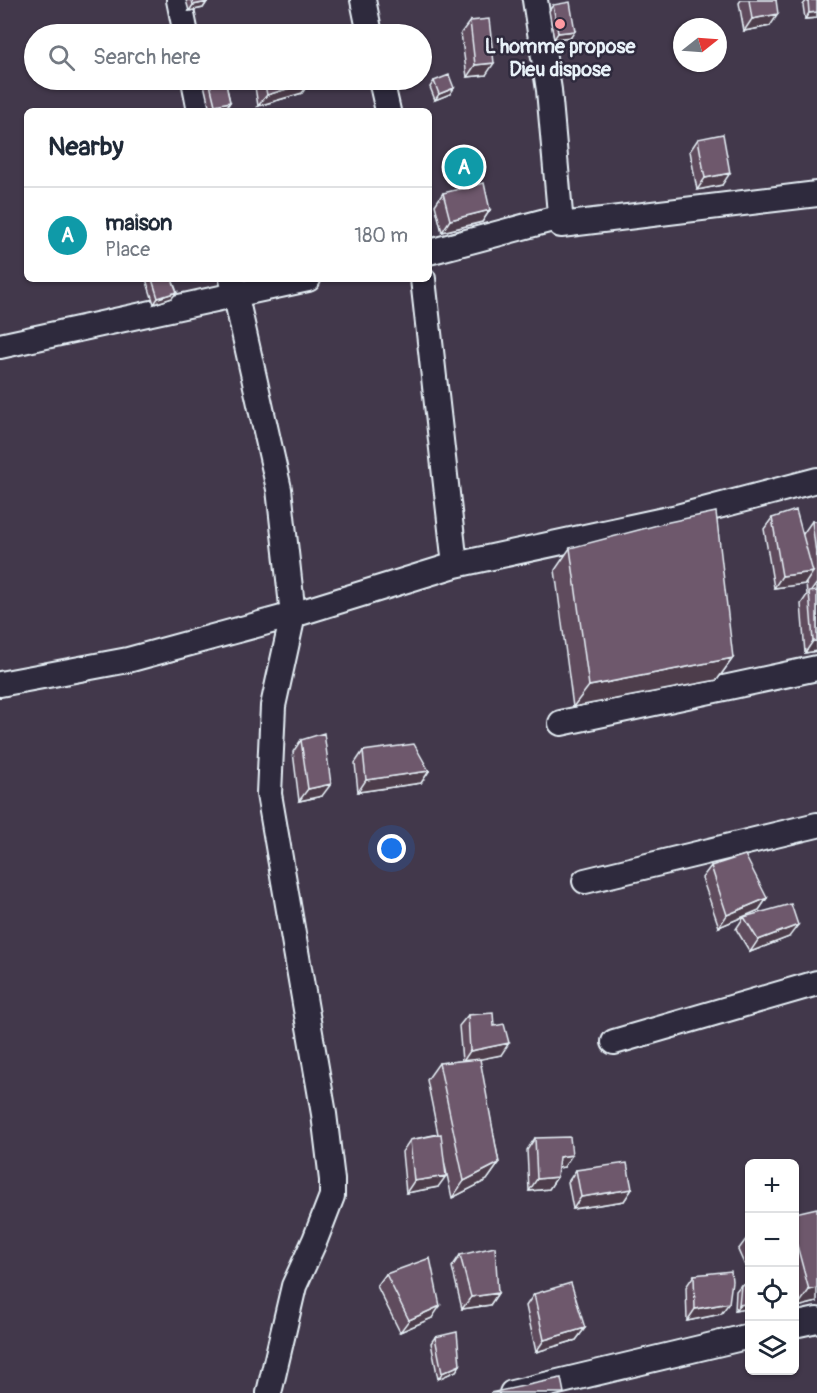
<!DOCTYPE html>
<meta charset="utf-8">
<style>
body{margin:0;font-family:Pangolin,sans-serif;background:#f6f6f7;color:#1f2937}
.controls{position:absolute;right:18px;bottom:18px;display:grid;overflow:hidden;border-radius:9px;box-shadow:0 2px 4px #0004}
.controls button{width:54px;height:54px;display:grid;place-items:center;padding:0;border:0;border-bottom:2px solid #e0e1e3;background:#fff;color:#1f2937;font:30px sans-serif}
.compass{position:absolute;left:673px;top:18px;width:54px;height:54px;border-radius:50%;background:#fff;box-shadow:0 2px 4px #0004;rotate:73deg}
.you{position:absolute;left:392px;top:849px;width:21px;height:21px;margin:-15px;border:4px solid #fff;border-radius:50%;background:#1a73e8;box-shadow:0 0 0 9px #1a73e833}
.badge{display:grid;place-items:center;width:39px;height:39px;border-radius:50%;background:#845c67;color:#fff;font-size:20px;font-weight:700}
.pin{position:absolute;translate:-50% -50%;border:3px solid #fff;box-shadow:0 2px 6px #0006}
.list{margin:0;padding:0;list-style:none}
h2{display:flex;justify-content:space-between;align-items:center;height:78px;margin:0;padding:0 24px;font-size:26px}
h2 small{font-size:20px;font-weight:400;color:#747a83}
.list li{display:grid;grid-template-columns:39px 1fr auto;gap:18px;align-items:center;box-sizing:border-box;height:96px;padding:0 24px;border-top:2px solid #e0e1e3}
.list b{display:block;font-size:22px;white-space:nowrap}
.list p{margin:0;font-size:20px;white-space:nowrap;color:#747a83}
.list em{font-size:20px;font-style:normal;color:#747a83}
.icon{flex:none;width:33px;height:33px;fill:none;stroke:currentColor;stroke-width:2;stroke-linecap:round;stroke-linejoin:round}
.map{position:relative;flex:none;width:817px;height:1393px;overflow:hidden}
.search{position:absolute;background:#fff;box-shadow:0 2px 4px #0004;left:24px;top:24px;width:408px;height:66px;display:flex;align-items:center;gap:15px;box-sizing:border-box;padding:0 21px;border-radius:33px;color:#747a83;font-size:22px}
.panel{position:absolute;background:#fff;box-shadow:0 2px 4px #0004;left:24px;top:108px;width:408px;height:174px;border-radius:9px}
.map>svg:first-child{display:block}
</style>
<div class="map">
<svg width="817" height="1393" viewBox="0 0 817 1393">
<rect width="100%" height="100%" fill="#42384b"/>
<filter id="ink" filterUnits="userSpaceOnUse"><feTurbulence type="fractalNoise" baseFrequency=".0167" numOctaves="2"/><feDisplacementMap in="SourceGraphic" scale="12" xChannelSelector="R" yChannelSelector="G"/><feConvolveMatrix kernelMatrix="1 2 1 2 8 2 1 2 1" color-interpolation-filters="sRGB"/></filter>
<g filter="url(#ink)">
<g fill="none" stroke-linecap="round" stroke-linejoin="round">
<g stroke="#e8f1f8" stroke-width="28">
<path id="minor" d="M 179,0 L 186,34
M 363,0 L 370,34
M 535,0 L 549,90 L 561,225 L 817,194
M 194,80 L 200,111
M 381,80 L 388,111
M 429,252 L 549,220
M 232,279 L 279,489 L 293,615 L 273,706 L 269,794 L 324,1114 L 332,1180 L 332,1196 L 315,1240 L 294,1286 L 269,1393
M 423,279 L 455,565
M 0,346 L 308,279
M 0,684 L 128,660 L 293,615 L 455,565 L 673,518 L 817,480
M 561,723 L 817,668
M 585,881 L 817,825
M 614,1042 L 817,983
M 794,1325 L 817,1320
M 512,1393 L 750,1336"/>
</g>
<use href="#minor" stroke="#2f2a3d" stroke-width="24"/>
</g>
<path fill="#5f4c5d" stroke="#e8f1f8" stroke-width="1.5" d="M 186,0 L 206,0 L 207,2 L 203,8 L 189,11 Z
M 741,0 L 776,0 L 770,26 L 744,31 L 739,3 Z
M 807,0 L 817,0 L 817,18 L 805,19 L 803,5 Z
M 553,5 L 571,37 L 554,39 L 549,11 Z
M 470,21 L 486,75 L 467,77 L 461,33 Z
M 203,80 L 225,80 L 230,102 L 226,108 L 210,111 Z
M 254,80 L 310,80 L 302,93 L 258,106 Z
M 434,81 L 454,88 L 450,94 L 435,100 L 430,87 Z
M 698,139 L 722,185 L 697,190 L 690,151 Z
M 459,155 L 474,172 L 459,176 L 455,161 Z
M 443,193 L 490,210 L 482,222 L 442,232 L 435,205 Z
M 146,279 L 172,279 L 172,298 L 154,304 Z
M 772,518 L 803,534 L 812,521 L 817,521 L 817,651 L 805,653 L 801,604 L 807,595 L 806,583 L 805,584 L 774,588 L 764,529 Z
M 570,548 L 733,658 L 717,680 L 573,707 L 555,570 Z
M 301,740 L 322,796 L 299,801 L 293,752 Z
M 363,751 L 429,771 L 421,783 L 358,792 L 355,763 Z
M 711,866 L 767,898 L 759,910 L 719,927 L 702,878 Z
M 744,917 L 789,937 L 750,952 L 736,929 Z
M 468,1015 L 494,1026 L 501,1055 L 479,1059 L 499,1163 L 487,1180 L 452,1198 L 444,1161 L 438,1187 L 406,1193 L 402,1152 L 410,1140 L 438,1134 L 427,1080 L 439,1063 L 462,1061 L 459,1026 Z
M 535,1138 L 564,1167 L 558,1168 L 557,1177 L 549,1189 L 529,1191 L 527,1150 Z
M 576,1170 L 632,1189 L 624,1201 L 573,1209 L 568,1182 Z
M 795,1213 L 817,1302 L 797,1307 L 795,1299 Z
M 750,1237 L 750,1277 L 738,1250 L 747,1238 Z
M 460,1255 L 498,1293 L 490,1305 L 462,1309 L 452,1267 Z
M 386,1274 L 432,1318 L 400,1332 L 377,1286 Z
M 694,1275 L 721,1314 L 687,1321 L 686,1287 Z
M 750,1284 L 750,1308 L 735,1311 L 736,1291 L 741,1285 Z
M 534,1294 L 585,1328 L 576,1340 L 536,1352 L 526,1306 Z
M 435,1337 L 460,1365 L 456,1371 L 438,1379 L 431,1343 Z"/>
<path fill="#4d3e4c" stroke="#e8f1f8" stroke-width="1.5" d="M 207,2 L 203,8 L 189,11 L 193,5 Z
M 817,12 L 817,18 L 805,19 L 809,13 Z
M 778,14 L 770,26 L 744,31 L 752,19 Z
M 575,31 L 571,37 L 554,39 L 558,33 Z
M 494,63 L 486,75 L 467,77 L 475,65 Z
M 310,82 L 302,93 L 258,106 L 267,95 Z
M 454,88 L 450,94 L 435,100 L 439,94 Z
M 230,102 L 226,108 L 211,111 L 215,105 Z
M 478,166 L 474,172 L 459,176 L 463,170 Z
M 730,173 L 722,185 L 697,190 L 705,178 Z
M 490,210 L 482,222 L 442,232 L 450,220 Z
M 177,292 L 172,298 L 154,304 L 158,298 Z
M 813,572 L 805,584 L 774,588 L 782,576 Z
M 817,583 L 817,596 L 809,594 Z
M 813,641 L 817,641 L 817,651 L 805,653 Z
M 733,658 L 717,680 L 573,707 L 589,686 Z
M 429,771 L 421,783 L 358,792 L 366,780 Z
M 331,784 L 322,796 L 299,801 L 308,789 Z
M 767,898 L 759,910 L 719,927 L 727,915 Z
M 798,925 L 789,937 L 750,952 L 758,940 Z
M 509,1043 L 501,1055 L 462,1063 L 470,1051 Z
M 572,1155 L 564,1167 L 551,1169 L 559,1157 Z
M 499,1163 L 487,1180 L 452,1198 L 464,1181 Z
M 446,1176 L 438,1187 L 406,1193 L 414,1181 Z
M 557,1177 L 549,1189 L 529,1191 L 537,1179 Z
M 632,1189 L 624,1201 L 573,1209 L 581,1197 Z
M 817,1288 L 817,1302 L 797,1307 L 809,1290 Z
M 498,1293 L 490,1305 L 462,1309 L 471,1297 Z
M 729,1303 L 721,1314 L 687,1321 L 695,1309 Z
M 750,1303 L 750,1308 L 735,1311 L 739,1305 Z
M 440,1306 L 432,1318 L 400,1332 L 409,1320 Z
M 585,1328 L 576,1340 L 536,1352 L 544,1340 Z
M 460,1365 L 456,1371 L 438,1379 L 442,1373 Z"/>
<path fill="#6e586c" stroke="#e8f1f8" stroke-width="1.5" d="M 192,0 L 206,0 L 207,2 L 193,5 Z
M 749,0 L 776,0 L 778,14 L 752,19 Z
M 808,0 L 817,0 L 817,12 L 809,13 Z
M 570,2 L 575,31 L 558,33 L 553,5 Z
M 489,19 L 494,63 L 475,65 L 470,21 Z
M 300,23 L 302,34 L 258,34 Z
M 449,75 L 454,88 L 439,94 L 434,81 Z
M 209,80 L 225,80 L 230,102 L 215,105 Z
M 264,80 L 310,80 L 310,82 L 267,95 Z
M 723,134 L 730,173 L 705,178 L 698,139 Z
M 474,151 L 478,166 L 463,170 L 459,155 Z
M 484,183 L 490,210 L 450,220 L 443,193 Z
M 152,279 L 172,279 L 177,292 L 158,298 Z
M 796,510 L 813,572 L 782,576 L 772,518 Z
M 716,512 L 733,658 L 589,686 L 570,548 L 669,522 Z
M 812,521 L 817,521 L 817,562 Z
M 817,591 L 817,641 L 813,641 L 809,592 Z
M 324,733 L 331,784 L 308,789 L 301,740 Z
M 414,744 L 429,771 L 366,780 L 363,751 Z
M 745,855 L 767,898 L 727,915 L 711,866 Z
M 791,904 L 798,925 L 758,940 L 744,917 Z
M 493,1013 L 494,1026 L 504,1024 L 509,1043 L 470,1051 L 468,1015 Z
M 480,1059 L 499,1163 L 464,1181 L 439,1063 Z
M 441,1134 L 446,1176 L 414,1181 L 410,1140 Z
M 570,1137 L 572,1155 L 559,1157 L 557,1177 L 537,1179 L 535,1138 Z
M 627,1163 L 632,1189 L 581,1197 L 576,1170 Z
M 817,1208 L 817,1288 L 809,1290 L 795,1238 L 795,1213 Z
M 750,1237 L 750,1245 L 747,1238 Z
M 495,1247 L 498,1293 L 471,1297 L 460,1255 Z
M 430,1258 L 440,1306 L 409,1320 L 386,1274 Z
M 731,1271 L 732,1281 L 729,1303 L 695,1309 L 694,1275 Z
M 571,1283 L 585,1328 L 544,1340 L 534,1294 Z
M 750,1284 L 750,1303 L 739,1305 L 741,1285 Z
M 457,1332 L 460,1365 L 442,1373 L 435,1337 Z
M 561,1378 L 564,1393 L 490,1393 Z"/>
</g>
<circle fill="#ff9aa2" stroke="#2f2a3d" stroke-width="2" cx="560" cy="24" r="6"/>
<g text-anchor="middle" stroke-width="5" stroke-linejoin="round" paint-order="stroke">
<g font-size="20" font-weight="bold" fill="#e8f1f8" stroke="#2f2a3d">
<text x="560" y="53">L'homme propose<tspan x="560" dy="23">Dieu dispose</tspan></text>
</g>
</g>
</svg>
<div class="controls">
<button>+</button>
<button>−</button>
<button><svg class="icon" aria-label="locate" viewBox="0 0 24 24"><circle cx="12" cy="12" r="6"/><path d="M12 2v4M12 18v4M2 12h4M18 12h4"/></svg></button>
<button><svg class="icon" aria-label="layers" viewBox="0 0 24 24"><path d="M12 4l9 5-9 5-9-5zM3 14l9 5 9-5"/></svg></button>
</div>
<svg class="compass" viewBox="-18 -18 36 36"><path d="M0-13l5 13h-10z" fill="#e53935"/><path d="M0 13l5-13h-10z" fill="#747a83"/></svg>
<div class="you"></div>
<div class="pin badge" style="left:464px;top:167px;background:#0f9aa8">A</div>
<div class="search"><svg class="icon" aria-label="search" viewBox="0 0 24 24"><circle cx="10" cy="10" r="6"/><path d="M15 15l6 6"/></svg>Search here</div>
<section class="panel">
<h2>Nearby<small></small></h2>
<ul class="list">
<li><span class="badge" style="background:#0f9aa8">A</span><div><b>maison</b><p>Place</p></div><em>180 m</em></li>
</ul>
</section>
</div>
